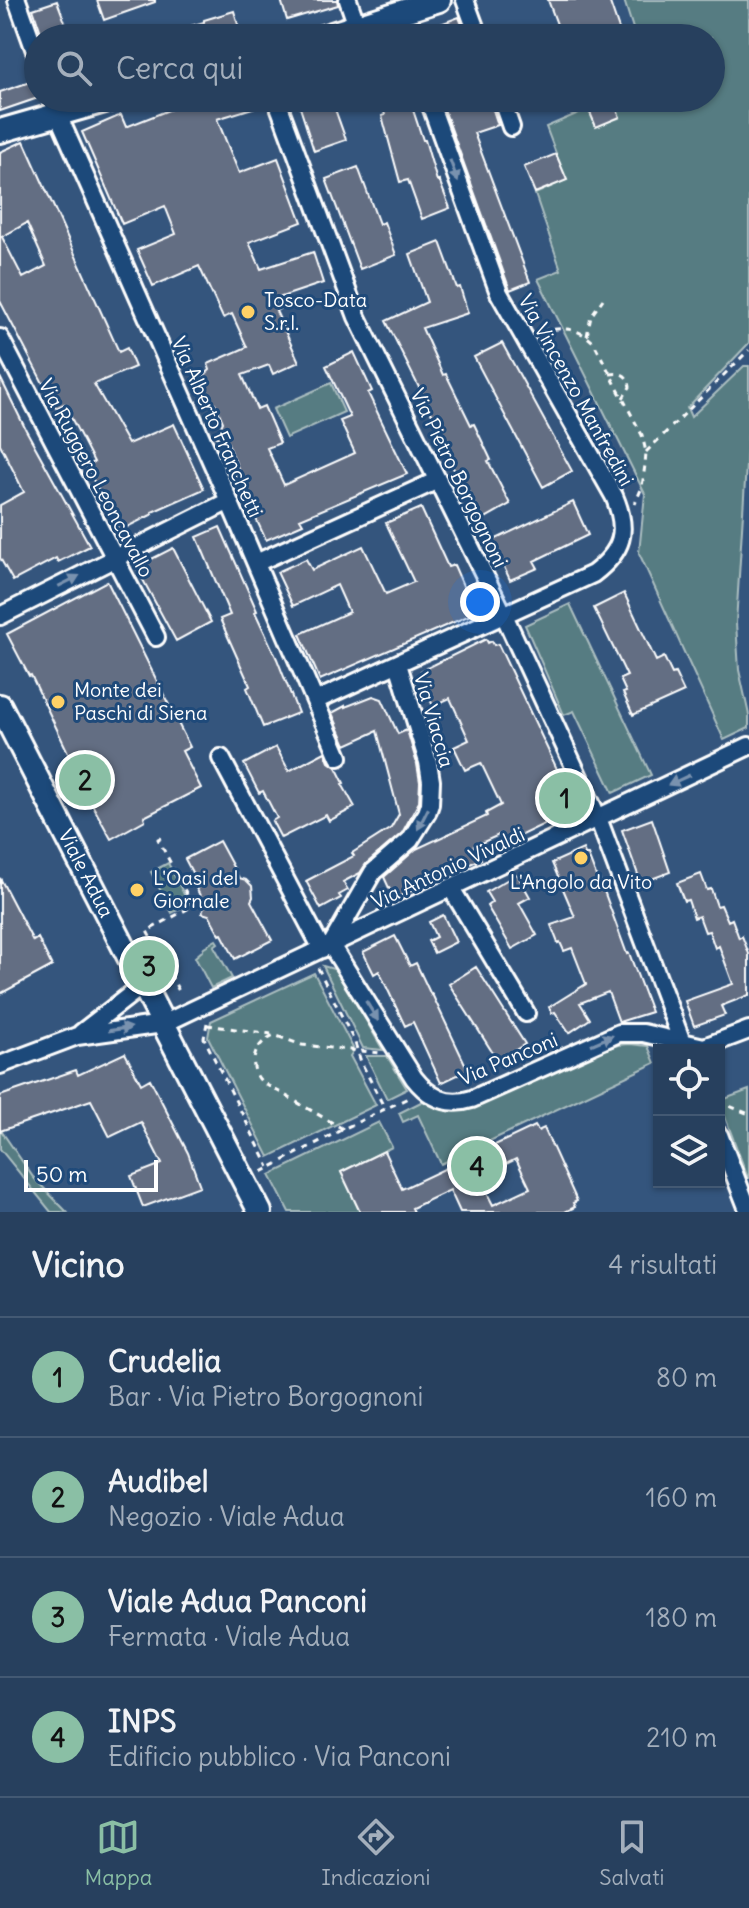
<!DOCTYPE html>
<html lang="it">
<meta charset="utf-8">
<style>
body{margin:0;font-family:Delius,sans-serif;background:#334b67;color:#f1f3f6}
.controls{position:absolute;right:24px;bottom:24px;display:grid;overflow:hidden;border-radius:0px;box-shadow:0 2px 6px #0004}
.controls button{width:72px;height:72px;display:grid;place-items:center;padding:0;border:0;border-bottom:2px solid #435973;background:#27405e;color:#f1f3f6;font:40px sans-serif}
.scale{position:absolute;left:24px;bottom:20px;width:134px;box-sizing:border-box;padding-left:8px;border:4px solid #fff;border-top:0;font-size:22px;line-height:28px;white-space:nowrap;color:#fff;-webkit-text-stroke:6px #1f4a7a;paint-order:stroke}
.you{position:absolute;left:480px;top:602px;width:28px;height:28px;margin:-20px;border:6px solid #fff;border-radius:50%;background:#1a73e8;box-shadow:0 0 0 12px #1a73e833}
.badge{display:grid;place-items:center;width:52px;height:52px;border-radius:50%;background:#8abfa5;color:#111;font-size:26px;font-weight:700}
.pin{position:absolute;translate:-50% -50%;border:4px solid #fff;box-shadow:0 2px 8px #0006}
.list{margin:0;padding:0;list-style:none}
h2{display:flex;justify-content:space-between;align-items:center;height:104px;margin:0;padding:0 32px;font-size:34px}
h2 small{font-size:26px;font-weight:400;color:#a4afbc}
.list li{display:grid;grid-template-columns:52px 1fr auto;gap:24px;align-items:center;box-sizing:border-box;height:120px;padding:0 32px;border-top:2px solid #435973}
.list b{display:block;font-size:30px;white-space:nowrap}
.list p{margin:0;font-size:26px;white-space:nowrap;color:#a4afbc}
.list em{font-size:26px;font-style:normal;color:#a4afbc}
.icon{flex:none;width:44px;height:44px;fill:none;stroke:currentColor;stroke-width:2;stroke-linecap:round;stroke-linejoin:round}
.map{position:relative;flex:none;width:749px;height:1212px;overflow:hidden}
.search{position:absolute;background:#27405e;box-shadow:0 2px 6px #0004;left:24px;right:24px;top:24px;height:88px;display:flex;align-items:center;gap:20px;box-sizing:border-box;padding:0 28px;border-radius:44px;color:#a4afbc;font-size:30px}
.sheet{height:584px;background:#27405e}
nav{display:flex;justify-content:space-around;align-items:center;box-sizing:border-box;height:112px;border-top:2px solid #435973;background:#27405e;font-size:22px;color:#a4afbc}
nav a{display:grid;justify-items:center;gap:4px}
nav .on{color:#8abfa5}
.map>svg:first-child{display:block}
</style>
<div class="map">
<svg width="749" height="1212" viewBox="0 0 749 1212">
<rect width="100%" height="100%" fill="#34557d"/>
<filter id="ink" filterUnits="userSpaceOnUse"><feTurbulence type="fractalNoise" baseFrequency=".0125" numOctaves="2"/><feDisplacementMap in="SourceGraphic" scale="16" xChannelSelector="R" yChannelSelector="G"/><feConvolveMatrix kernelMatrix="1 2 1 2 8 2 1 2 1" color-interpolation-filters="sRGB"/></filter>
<g filter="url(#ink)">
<path fill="#577c82" stroke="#abbec0" stroke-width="2" d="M 624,0 L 749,0 L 749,343 L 687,408 L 691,417 L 744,366 L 749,366 L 749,418 L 736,623 L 739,670 L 749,715 L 749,728 L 724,740 L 639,553 L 645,494 L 538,279 L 561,270 L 535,194 L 566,180 L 546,127 L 588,109 L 596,126 L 619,118 L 613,100 L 618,98 L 711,98 L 711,38 L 636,38 Z
M 331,383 L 344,412 L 286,438 L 273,409 Z
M 570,604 L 651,775 L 613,793 L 574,711 L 564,715 L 525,625 Z
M 168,863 L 189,904 L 172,913 L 151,872 Z
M 216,940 L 218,943 L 214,946 L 232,978 L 211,988 L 195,957 L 202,951 L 204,947 Z
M 323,966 L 337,970 L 383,1050 L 363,1048 Z
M 314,973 L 354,1050 L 350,1056 L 376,1105 L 269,1157 L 208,1037 L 211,1021 Z
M 630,1044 L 648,1046 L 655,1063 L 441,1164 L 418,1115 L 403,1122 L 399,1113 L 423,1101 C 437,1110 453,1112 470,1109 L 600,1051 L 618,1045 Z
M 366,1056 L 387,1056 L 407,1089 L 387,1099 Z
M 749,1090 L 749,1178 L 748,1178 L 719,1101 Z
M 379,1122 L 392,1147 L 341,1172 L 360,1212 L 289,1212 L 270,1175 Z
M 0,1129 L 33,1177 L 67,1212 L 51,1212 L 0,1149 Z"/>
<path fill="#646e83" stroke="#fff" stroke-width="2" fill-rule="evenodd" d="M 97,0 L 155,0 L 155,2 L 104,20 Z
M 281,0 L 337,0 L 338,5 L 287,20 Z
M 548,0 L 609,0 L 622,38 L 562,38 Z
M 57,1 L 68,30 L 43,38 L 33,9 Z
M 234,11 L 242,38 L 163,38 L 163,34 L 204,22 L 204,20 Z
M 459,17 L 467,38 L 418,38 L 417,33 Z
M 33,81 L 38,98 L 0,111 L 0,92 Z
M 199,98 L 265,98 L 266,104 L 217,119 L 239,173 L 278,158 L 302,222 L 249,242 L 261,269 L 313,252 L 323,283 L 275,299 L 279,309 L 276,311 L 299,362 L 273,374 L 269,365 L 242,375 L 257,409 L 264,406 L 280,443 L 267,448 L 284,485 L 355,453 L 340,421 L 350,417 L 326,366 L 354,352 L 372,391 L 368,393 L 407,474 L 300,519 L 303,524 L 266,540 L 235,474 L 239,471 L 227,441 L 216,437 L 223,422 L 215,403 L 211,403 L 200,379 L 210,370 L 208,364 L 247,347 L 232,314 L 223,318 L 199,266 L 153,286 L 137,250 L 176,234 L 165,206 L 122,224 L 82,132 L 121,115 L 126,127 Z
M 297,98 L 331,98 L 346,140 L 314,151 Z
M 380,98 L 409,98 L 423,140 L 425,140 L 437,181 L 439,180 L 450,208 L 422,219 L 408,180 L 400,182 L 382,116 L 385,115 Z
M 440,98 L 489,98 L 498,125 L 474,133 L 530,282 L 510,290 Z
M 584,98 L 612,98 L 620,117 L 596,127 Z
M 24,141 L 119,352 L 127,348 L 135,367 L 94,384 L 128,444 L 174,424 L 204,489 L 152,512 L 153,514 L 119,531 L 86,466 L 94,462 L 64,404 L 56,408 L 0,301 L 0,152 ZM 27,223 L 46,266 L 23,278 L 2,237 Z
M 556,154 L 567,180 L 535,193 L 524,167 Z
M 358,167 L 379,224 L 384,222 L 396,255 L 360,269 L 326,179 Z
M 440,242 L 457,288 L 460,287 L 468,313 L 422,328 L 443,375 L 446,374 L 471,425 L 474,424 L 491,460 L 488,461 L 510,504 L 478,522 L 471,508 L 475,506 L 460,474 L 457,476 L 440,440 L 444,438 L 386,321 L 427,302 L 410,254 Z
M 502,343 L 572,471 L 543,487 L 474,357 Z
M 0,377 L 26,430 L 90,546 L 58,562 L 56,558 L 13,581 L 0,558 L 0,505 L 24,492 L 0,444 Z
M 573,502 L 588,535 L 534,561 L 538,568 L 510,580 L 492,541 Z
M 421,508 L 448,567 L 454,565 L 475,613 L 320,680 L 300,634 L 349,612 L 337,585 L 293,606 L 277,572 L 306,559 L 312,570 L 363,546 L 386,594 L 414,582 L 386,523 Z
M 220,527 L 257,611 L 255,612 L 277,659 L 298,713 L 263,727 L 247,688 L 250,686 L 220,619 L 230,615 L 197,537 Z
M 173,548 L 211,622 L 176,641 L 136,567 Z
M 107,581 L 190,747 L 182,751 L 201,788 L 144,817 L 145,820 L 111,839 L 71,766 L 74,765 L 31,675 L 29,676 L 7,634 Z
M 624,593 L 656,661 L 664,657 L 672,674 L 675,673 L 684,692 L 633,715 L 623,693 L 626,692 L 620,679 L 627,676 L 594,608 Z
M 486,639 L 488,643 L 492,641 L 494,645 L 498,644 L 573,803 L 567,813 L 505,843 L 501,834 L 474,846 L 481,859 L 394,899 L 384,877 L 416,849 L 487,816 L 486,813 L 501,805 L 481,763 L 465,770 L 454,747 L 469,740 L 450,698 L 433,706 L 422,682 L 425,680 L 421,671 Z
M 373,696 L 382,699 L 398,734 L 407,730 L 417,764 L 420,782 L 419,802 L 402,833 L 366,864 L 360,873 L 343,882 L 348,890 L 339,895 L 341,898 L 321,909 L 306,881 L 354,856 L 352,853 L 391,828 L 399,814 L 377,731 L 346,745 L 332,713 L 345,706 L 345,707 Z
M 276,747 L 289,771 L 325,752 L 329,762 L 336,767 L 344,783 L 342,784 L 355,807 L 329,821 L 326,815 L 281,838 L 272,821 L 277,818 L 263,791 L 259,793 L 244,764 Z
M 652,819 L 670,872 L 641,883 L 622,830 Z
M 219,841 L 239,878 L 246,880 L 252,886 L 253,897 L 251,901 L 272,940 L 235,959 L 222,934 L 220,935 L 209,915 L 202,913 L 205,905 L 195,886 L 198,884 L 185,859 Z
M 583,849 L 585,855 L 588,855 L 598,881 L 600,880 L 627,954 L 629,953 L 651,1012 L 619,1022 L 608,992 L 580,1003 L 590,1019 L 569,1033 L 555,1012 L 552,1013 L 549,1007 L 586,984 L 572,948 L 564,951 L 560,942 L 558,943 L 551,925 L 575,917 L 552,863 Z
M 517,874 L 530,897 L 519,903 L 537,935 L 512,949 L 487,906 L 492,902 L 486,892 Z
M 701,874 L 707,890 L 711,889 L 717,906 L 721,905 L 728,921 L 732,919 L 739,938 L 742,936 L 749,954 L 749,995 L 721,1006 L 725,1015 L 694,1026 L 685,1001 L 733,984 L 719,946 L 715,948 L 709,931 L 705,932 L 699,916 L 694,918 L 688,900 L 684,901 L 677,883 Z
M 0,878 L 33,941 L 38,938 L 52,966 L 0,994 Z
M 443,915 L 456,942 L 434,953 L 428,941 L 436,937 L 429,922 Z
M 395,936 L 410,966 L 416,963 L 431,995 L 432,994 L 468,1070 L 441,1083 L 413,1022 L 405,1026 L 379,971 L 374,974 L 363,952 Z
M 476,967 L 525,1044 L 498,1061 L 449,984 Z
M 125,1053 L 141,1084 L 150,1079 L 188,1153 L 200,1186 L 143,1207 L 131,1176 L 162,1164 L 141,1122 L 110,1137 L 91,1100 L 0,1131 L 0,1096 L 76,1070 L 78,1075 Z
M 535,1126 L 538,1131 L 544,1128 L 577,1201 L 573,1203 L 575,1207 L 565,1212 L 460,1212 L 450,1190 L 412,1208 L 414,1212 L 360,1212 L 341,1172 L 384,1151 L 402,1189 ZM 516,1159 L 530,1188 L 493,1205 L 479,1177 Z"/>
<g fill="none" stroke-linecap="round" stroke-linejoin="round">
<g stroke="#fff" stroke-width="22">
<path id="minor" d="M 17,0 L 38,59
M 348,0 L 357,26
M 465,0 L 479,38
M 398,14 L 407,38
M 52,98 L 58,115 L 229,501 L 339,757
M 276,98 L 357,317 L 504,615 L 598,818 L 685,1050
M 501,98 L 511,127
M 0,338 L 156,637
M 256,563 L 438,480
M 0,616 L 229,501
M 315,701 L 593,574 C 623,551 629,531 614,496 L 499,293 L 428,98
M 221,758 L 322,949
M 451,888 L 526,1013
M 331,945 L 414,1078 C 429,1097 447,1107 472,1099 L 619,1033 L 643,1033 L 704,1047 L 749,1030
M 331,945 L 373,872 L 410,840 L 427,813 L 430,804 L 431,781 L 428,762 L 398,664
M 81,1033 L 143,985
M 0,1065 L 77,1036 L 163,1024 L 749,746
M 719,1135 L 749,1212"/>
</g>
<g stroke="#fff" stroke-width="28">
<g id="secondary">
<path d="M 319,38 L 439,0"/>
<path d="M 0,131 L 115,98"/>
<path id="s1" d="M 0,706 L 260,1212"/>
</g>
</g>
<path stroke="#fff" stroke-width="3" stroke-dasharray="6 6" stroke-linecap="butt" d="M 542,331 C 562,327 579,327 594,343 L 642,435 L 646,452 L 645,465 L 642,487 L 635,504
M 587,336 L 591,316 L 603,299
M 610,374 C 622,372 628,375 630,387 L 623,398
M 646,452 L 749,350
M 161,838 L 158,839 L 193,906 L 147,931 L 181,995
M 318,968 L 355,1043 L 361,1062 L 385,1109
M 207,1023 L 204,1038 L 269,1167
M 207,1025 L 271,1034
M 719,1102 L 749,1114
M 343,1129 C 323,1117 303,1106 283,1094 C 276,1090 267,1086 261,1081 C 246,1065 256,1042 274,1035 L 302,1045 L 380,1053
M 262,1172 L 343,1129 L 408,1098"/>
<use href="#minor" stroke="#1f4a7a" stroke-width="16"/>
<use href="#secondary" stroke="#1f4a7a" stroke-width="22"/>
</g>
<defs><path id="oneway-solid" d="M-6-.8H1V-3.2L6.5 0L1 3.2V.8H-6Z" transform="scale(2)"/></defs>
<g fill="#7992af">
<use href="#oneway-solid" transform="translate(454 171) rotate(70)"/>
<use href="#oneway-solid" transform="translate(69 581) rotate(-27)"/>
<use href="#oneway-solid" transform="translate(679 780) rotate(155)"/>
<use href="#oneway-solid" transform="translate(423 819) rotate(117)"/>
<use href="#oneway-solid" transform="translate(372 1011) rotate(58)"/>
<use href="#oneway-solid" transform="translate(120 1029) rotate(-9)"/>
<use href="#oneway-solid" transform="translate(602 1040) rotate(-23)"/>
</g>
</g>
<g fill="#ffd166" stroke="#1f4a7a" stroke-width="3">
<circle cx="248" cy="312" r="8"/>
<circle cx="58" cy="702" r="8"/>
<circle cx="581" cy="858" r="8"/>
<circle cx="137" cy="890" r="8"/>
</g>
<g text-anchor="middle" stroke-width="6" stroke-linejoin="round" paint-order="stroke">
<g font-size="20" fill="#fff" stroke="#1f4a7a" text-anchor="start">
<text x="264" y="307">Tosco-Data<tspan x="264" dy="23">S.r.l.</tspan></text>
<text x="74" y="697">Monte dei<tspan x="74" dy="23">Paschi di Siena</tspan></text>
<text x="153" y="885">L'Oasi del<tspan x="153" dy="23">Giornale</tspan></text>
<text x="581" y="889" text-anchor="middle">L'Angolo da Vito</text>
</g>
<g font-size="20" fill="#fff" stroke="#1f4a7a">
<text transform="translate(576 390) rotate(61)" y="7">Via Vincenzo Manfredini</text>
<text transform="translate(217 427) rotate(66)" y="7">Via Alberto Franchetti</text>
<text transform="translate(96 478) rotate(62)" y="7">Via Ruggero Leoncavallo</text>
<text transform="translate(459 478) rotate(64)" y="7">Via Pietro Borgognoni</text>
<text transform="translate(434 720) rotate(74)" y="7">Via Viaccia</text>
<text transform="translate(448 868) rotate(-25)" y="7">Via Antonio Vivaldi</text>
<text dy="7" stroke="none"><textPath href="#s1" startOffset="188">Viale Adua</textPath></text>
<text transform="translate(508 1059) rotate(-23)" y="7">Via Panconi</text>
</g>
</g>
</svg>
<div class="controls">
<button><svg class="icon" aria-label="locate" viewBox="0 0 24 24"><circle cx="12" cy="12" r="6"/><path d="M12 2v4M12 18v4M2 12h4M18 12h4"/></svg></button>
<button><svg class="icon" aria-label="layers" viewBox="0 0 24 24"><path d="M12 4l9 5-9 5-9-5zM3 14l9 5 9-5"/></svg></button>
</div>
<div class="scale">50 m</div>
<div class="you"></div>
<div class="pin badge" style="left:565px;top:798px">1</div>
<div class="pin badge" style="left:85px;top:780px">2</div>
<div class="pin badge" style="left:149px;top:966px">3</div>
<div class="pin badge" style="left:477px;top:1166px">4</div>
<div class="search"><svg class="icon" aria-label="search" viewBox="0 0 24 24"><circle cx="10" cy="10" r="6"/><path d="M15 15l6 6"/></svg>Cerca qui</div>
</div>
<section class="sheet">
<h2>Vicino<small>4 risultati</small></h2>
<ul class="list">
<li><span class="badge">1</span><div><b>Crudelia</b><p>Bar · Via Pietro Borgognoni</p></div><em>80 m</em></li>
<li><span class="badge">2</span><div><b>Audibel</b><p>Negozio · Viale Adua</p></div><em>160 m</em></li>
<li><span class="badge">3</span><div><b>Viale Adua Panconi</b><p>Fermata · Viale Adua</p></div><em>180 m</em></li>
<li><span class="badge">4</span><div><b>INPS</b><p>Edificio pubblico · Via Panconi</p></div><em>210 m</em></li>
</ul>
</section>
<nav>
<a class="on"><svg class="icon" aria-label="map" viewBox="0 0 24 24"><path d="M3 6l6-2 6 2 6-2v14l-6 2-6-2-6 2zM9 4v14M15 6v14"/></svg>Mappa</a>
<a><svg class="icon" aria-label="directions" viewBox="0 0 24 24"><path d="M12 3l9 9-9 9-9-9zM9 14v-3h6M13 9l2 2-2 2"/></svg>Indicazioni</a>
<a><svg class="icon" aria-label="saved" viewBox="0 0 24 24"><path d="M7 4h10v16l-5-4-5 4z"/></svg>Salvati</a>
</nav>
